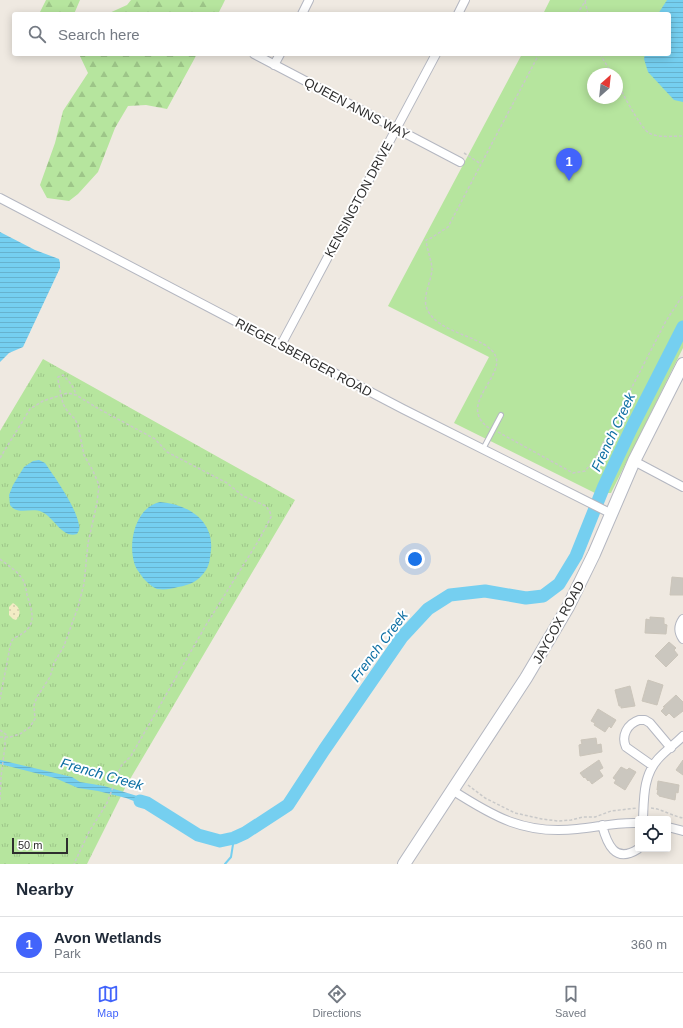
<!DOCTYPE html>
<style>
body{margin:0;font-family:Helvetica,sans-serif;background:#f6f6f7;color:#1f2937}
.controls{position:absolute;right:12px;bottom:12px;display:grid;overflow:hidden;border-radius:4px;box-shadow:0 2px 10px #0003}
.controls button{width:36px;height:36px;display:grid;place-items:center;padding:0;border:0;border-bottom:1px solid #e0e1e3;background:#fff;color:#1f2937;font:20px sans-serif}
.compass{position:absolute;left:587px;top:68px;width:36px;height:36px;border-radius:50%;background:#fff;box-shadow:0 2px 10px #0003;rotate:27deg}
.scale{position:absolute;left:12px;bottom:10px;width:56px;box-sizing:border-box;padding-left:4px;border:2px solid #2e2e2e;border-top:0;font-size:11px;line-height:14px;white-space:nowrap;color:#2e2e2e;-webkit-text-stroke:3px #fff;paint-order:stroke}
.you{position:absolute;left:415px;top:559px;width:14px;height:14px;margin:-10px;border:3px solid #fff;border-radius:50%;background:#1a73e8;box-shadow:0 0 0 6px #1a73e833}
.badge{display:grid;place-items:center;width:26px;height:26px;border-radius:50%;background:#4264fb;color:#fff;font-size:13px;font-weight:700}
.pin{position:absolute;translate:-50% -33px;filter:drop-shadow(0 1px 2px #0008)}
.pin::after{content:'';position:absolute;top:21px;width:14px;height:12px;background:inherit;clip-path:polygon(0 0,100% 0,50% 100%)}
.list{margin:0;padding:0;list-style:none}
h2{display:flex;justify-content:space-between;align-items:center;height:52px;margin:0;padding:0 16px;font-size:17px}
h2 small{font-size:13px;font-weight:400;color:#747a83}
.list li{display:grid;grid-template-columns:26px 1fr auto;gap:12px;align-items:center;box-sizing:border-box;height:56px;padding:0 16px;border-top:1px solid #e0e1e3}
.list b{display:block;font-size:15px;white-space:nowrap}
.list p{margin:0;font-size:13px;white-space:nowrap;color:#747a83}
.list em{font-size:13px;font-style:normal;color:#747a83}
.icon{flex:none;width:22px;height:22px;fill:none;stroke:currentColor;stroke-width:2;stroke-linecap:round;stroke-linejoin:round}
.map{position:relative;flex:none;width:683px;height:864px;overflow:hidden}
.search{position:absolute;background:#fff;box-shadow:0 2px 10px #0003;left:12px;right:12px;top:12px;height:44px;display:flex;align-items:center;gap:10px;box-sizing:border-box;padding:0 14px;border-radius:4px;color:#747a83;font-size:15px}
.sheet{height:108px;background:#fff}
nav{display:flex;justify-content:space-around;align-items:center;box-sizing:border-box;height:56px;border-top:1px solid #e0e1e3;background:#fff;font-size:11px;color:#747a83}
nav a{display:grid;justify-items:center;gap:2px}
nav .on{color:#4264fb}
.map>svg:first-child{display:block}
</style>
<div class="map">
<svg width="683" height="864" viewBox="0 0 683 864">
<defs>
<pattern id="grass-tufts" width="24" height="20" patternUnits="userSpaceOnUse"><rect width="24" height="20" fill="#b6e59e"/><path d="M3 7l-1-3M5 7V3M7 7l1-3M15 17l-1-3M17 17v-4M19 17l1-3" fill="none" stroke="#9dc588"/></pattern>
<pattern id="forest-firs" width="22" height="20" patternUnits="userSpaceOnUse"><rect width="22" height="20" fill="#b6e59e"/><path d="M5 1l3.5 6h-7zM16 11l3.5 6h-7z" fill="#9dc588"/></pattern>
<pattern id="sand-dots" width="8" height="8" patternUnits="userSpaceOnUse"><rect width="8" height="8" fill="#f3ecc5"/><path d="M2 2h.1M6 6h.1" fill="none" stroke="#d1cbaa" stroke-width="1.8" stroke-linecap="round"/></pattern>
<pattern id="water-rules" width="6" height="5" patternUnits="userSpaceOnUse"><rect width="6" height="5" fill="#75cff0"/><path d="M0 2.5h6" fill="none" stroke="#66b2ce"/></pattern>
</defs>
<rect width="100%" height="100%" fill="#efe9e1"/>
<path fill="url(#grass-tufts)" d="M 43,359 L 295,500 L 126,786 L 87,864 L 0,864 L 0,431 Z"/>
<path fill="url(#forest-firs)" d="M 46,0 L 80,0 L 74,14 L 44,14 L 40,12 Z
M 131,0 L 225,0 L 218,14 L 107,14 L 127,5 Z
M 79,54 L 197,54 L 167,109 L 146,105 L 128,106 L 115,128 L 98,172 L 78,194 L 69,201 L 47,198 L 40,185 L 55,143 L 63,111 L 88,73 Z"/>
<path fill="url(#sand-dots)" d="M 13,603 C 20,607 22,614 16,620 L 13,619 L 9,615 L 9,607 Z"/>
<path fill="#b6e59e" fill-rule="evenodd" d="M 550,0 L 683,0 L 683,348 L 611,493 L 595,493 L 454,423 L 489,357 L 388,306 L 522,54 L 669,54 L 669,14 L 543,14 ZM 593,74 L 617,74 L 617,98 L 593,98 Z"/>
<path fill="url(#water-rules)" d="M 667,0 L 683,0 L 683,102 L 674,100 L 648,72 L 644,59 L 645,54 L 669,54 L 669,14 L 658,14 Z
M 0,232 L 35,250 L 59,259 L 60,263 L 60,268 L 23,347 L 9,353 L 0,362 Z
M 39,460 L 45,463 C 56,479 76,507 79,525 C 80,529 79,531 77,534 C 62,539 54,517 42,512 C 31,507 18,516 10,505 L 9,495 L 13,485 L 24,467 L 33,461 Z
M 160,502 C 187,504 214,520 211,550 C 210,557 210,564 206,570 C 199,581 190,585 178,587 C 171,589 165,590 157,589 C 152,587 147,582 143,578 C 140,573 135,568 134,562 C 128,541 136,507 160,502 Z
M 0,760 L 72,777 L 80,782 L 104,786 L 144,798 L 158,807 L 155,812 L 149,807 L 126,798 L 98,791 L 78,788 L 55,778 L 0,764 Z"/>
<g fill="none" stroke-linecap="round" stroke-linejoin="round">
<path stroke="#75cff0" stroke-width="2" d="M 225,864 L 231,857 L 234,838"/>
<path stroke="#75cff0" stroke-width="13" d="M 140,801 L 147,803 L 198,835 L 220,841 L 234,838 L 245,833 L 288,805 L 324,750 L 402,637 L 428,609 L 450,595 L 485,591 L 526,598 L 543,596 L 559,584 L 576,556 L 604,486 L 631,429 L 683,327"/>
</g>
<path fill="#cbc7bf" stroke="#cbc5ba" d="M 672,577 L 683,578 L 683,595 L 670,595 Z
M 650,617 L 664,618 L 664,624 L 667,625 L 666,634 L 645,633 L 646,619 L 650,620 Z
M 669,642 L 676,648 L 674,650 L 678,655 L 666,667 L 655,656 Z
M 648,680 L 663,685 L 657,705 L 642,701 Z
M 630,686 L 635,706 L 621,708 L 621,706 L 619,706 L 615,690 Z
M 676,695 L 683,702 L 683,711 L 674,718 L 669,713 L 666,716 L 661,711 L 665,707 L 663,707 Z
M 598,709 L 616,720 L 611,728 L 609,726 L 605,732 L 594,725 L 595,723 L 591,721 Z
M 596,738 L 597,745 L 601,744 L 602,752 L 580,756 L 579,745 L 582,744 L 581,740 Z
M 599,760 L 603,768 L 599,770 L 603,776 L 592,784 L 589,780 L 588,781 L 585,777 L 584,778 L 580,773 Z
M 683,760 L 683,775 L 676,770 Z
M 621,767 L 627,770 L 629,768 L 636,772 L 625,790 L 614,783 L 616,780 L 613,778 Z
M 658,781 L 679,785 L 678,793 L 676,792 L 675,800 L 659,796 L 659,795 L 657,794 L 658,790 L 657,790 Z"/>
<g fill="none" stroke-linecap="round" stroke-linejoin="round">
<g stroke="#b4b7c1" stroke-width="6">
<path id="lane" d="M 483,449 L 501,415"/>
</g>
<g stroke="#b4b7c1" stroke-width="10">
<path id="street" d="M 302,14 L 309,0
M 458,14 L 465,0
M 254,54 L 460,162
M 274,65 L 280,54
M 0,198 L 403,409 L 610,513
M 281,345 L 436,54
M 634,461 L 683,487
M 683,619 C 678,626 678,632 683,639
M 653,766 L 626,747 C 621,736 627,724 639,720 L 645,720 L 650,723 L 671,748
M 452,790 C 494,817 525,835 577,829 C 598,827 617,822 638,823
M 643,819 C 644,798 643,776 658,759 C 665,751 675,744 683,736
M 602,825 C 607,844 615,864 638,849
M 668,827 L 683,831"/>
</g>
<g stroke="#b4b7c1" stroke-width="14">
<path id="secondary" d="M 404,864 L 526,678 L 568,607 L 594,554 L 634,461 L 683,364"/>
</g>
<path stroke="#c9c9c9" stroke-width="1.5" stroke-dasharray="3 2" stroke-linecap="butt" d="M 585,1 L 588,14
M 577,14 L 586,0
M 600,54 L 612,74
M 617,83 C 623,94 640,127 649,133 C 658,138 673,136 683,136
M 464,153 L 481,164
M 489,428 C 457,406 503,378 496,357 C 489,336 438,335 427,309 C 422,297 431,282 432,270 C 432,261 427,250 426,240 L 431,238 L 448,227 L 539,54
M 498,432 L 573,473 L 585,471 L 595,459 L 666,321 L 683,295
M 0,458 L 30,409 L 43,401 L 61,395 L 68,393 L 76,395 L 99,409 L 155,439 L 167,452 L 227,483 L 243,496 L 266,506 L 270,512 L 271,517 L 259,540 L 206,625 L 131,756 L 121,766 L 107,803 L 89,832 L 74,864
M 0,559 C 7,565 16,570 21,577 C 25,582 26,589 27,595 C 34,616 37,628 14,638 L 11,642 L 0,699
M 0,730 L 8,736
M 0,737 L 10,737 L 20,734 L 30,727 L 35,719 L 34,705 L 37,697 L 50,677 L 54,663 L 64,646 L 78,607 L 84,584 L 88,543 L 97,503 L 99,485 L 93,471 L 84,455 L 78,425 L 75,419 L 68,412 L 63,404 L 58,380 L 58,377 L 63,375 C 69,381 74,387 76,395
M 468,785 L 485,798 L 515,813 L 542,819 L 558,821 L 571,820 L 583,817 L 595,817 L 611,811 L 637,808
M 0,800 L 1,777 L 5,746 L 5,737
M 651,808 C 662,809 672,816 683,818"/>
<use href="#lane" stroke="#fff" stroke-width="4"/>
<use href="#street" stroke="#fff" stroke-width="8"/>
<use href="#secondary" stroke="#fff" stroke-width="12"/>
</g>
<g text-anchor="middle" stroke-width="4" stroke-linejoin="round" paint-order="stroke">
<g font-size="13" fill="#2e2e2e" stroke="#fff">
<text transform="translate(357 108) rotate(28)" y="5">QUEEN ANNS WAY</text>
<text transform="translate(358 199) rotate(-62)" y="5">KENSINGTON DRIVE</text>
<text transform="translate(304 357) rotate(28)" y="5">RIEGELSBERGER ROAD</text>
<text transform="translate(558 622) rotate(-61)" y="5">JAYCOX ROAD</text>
</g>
<g font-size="14" font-style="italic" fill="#0d6fa3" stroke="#fff">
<text transform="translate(613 432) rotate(-65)" y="5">French Creek</text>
<text transform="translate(379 646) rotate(-53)" y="5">French Creek</text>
<text transform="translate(102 774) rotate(16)" y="5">French Creek</text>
</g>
</g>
</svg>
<div class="controls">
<button><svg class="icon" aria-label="locate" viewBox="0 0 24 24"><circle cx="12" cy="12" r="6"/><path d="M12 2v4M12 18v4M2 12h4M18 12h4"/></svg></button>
</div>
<svg class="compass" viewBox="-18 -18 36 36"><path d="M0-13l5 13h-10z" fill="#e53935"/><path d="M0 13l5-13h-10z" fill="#747a83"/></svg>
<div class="scale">50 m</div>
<div class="you"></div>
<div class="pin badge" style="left:569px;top:181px">1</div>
<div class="search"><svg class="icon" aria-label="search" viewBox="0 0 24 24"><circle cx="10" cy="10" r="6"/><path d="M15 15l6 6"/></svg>Search here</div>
</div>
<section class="sheet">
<h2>Nearby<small></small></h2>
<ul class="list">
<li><span class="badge">1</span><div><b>Avon Wetlands</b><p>Park</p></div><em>360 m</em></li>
</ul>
</section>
<nav>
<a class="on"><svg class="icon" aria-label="map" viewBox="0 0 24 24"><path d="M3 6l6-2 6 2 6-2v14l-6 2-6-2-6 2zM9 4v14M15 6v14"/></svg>Map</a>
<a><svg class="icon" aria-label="directions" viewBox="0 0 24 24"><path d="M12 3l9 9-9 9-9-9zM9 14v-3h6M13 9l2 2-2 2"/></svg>Directions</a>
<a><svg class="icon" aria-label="saved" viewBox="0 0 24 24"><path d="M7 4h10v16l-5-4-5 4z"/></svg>Saved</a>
</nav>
